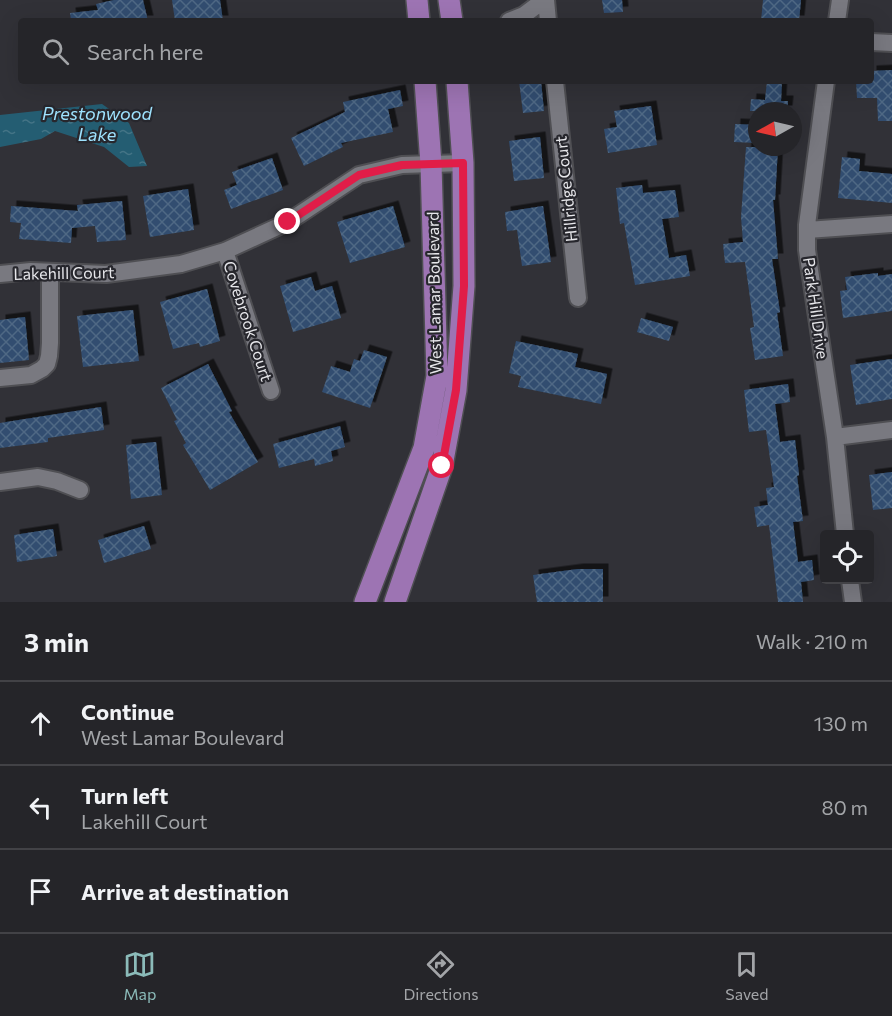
<!DOCTYPE html>
<meta charset="utf-8">
<style>
body{margin:0;font-family:Commissioner,sans-serif;background:#2d2d31;color:#f1f3f6}
.controls{position:absolute;right:18px;bottom:18px;display:grid;overflow:hidden;border-radius:6px;box-shadow:0 6px 24px #0002}
.controls button{width:54px;height:54px;display:grid;place-items:center;padding:0;border:0;border-bottom:2px solid #424246;background:#252529;color:#f1f3f6;font:30px sans-serif}
.compass{position:absolute;left:748px;top:102px;width:54px;height:54px;border-radius:50%;background:#252529;box-shadow:0 6px 24px #0002;rotate:262deg}
.stop{position:absolute;width:18px;height:18px;margin:-14px;border:4px solid #e11d48;border-radius:50%;background:#fff}
.stop.end{background:#e11d48;border-color:#fff;box-shadow:0 2px 6px #0008}
.list{margin:0;padding:0;list-style:none}
h2{display:flex;justify-content:space-between;align-items:center;height:78px;margin:0;padding:0 24px;font-size:26px}
h2 small{font-size:20px;font-weight:400;color:#a3a5a8}
.list li{display:grid;grid-template-columns:39px 1fr auto;gap:18px;align-items:center;box-sizing:border-box;height:84px;padding:0 24px;border-top:2px solid #424246}
.list b{display:block;font-size:22px;white-space:nowrap}
.list p{margin:0;font-size:20px;white-space:nowrap;color:#a3a5a8}
.list em{font-size:20px;font-style:normal;color:#a3a5a8}
.icon{flex:none;width:33px;height:33px;fill:none;stroke:currentColor;stroke-width:2;stroke-linecap:round;stroke-linejoin:round}
.map{position:relative;flex:none;width:892px;height:602px;overflow:hidden}
.search{position:absolute;background:#252529;box-shadow:0 6px 24px #0002;left:18px;right:18px;top:18px;height:66px;display:flex;align-items:center;gap:15px;box-sizing:border-box;padding:0 21px;border-radius:6px;color:#a3a5a8;font-size:22px}
.sheet{height:330px;background:#252529}
nav{display:flex;justify-content:space-around;align-items:center;box-sizing:border-box;height:84px;border-top:2px solid #424246;background:#252529;font-size:16px;color:#a3a5a8}
nav a{display:grid;justify-items:center;gap:3px}
nav .on{color:#8bbbb9}
.map>svg:first-child{display:block}
</style>
<div class="map">
<svg width="892" height="602" viewBox="0 0 892 602">
<defs>
<pattern id="water-ripples" width="26" height="14" patternUnits="userSpaceOnUse" patternTransform="scale(1.5)"><rect width="26" height="14" fill="#245d72"/><path d="M2 4q2-2 4 0t4 0M15 11q2-2 4 0t4 0" fill="none" stroke="#447486"/></pattern>
<pattern id="building-cross-hatch" width="8" height="8" patternUnits="userSpaceOnUse" patternTransform="scale(1.5)"><rect width="8" height="8" fill="#314d6f"/><path d="M0 0l8 8M0 8l8-8" fill="none" stroke="#4f6784"/></pattern>
<filter id="shadow"><feDropShadow dx="5.5" dy="-5.5" stdDeviation="0" flood-color="#0009"/></filter>
</defs>
<rect width="100%" height="100%" fill="#313137"/>
<path fill="url(#water-ripples)" d="M 102,104 L 129,123 L 147,166 L 129,167 L 104,147 L 55,131 L 41,139 L 0,147 L 0,115 Z"/>
<path fill="url(#building-cross-hatch)" filter="url(#shadow)" d="M 114,0 L 143,0 L 148,21 L 71,21 L 70,13 L 98,10 L 96,4 Z
M 172,0 L 220,0 L 223,21 L 175,21 Z
M 602,0 L 622,0 L 623,12 L 604,13 Z
M 763,0 L 801,0 L 799,21 L 761,21 Z
M 892,70 L 892,121 L 878,121 L 877,98 L 857,98 L 856,81 L 871,81 L 871,71 Z
M 519,81 L 541,81 L 544,111 L 523,113 Z
M 767,81 L 782,81 L 781,101 L 788,101 L 787,111 L 750,111 L 751,99 L 765,100 Z
M 400,90 L 403,106 L 388,109 L 393,132 L 341,143 L 343,147 L 304,166 L 291,138 L 345,112 L 343,102 Z
M 651,106 L 657,145 L 608,153 L 604,129 L 617,127 L 614,111 Z
M 735,124 L 757,125 L 757,143 L 734,142 Z
M 540,137 L 544,178 L 514,181 L 509,141 Z
M 746,147 L 778,147 L 775,200 L 773,200 L 778,259 L 772,259 L 780,312 L 777,313 L 783,356 L 755,360 L 750,328 L 754,327 L 745,262 L 725,263 L 723,244 L 743,242 L 741,217 Z
M 842,157 L 860,159 L 859,171 L 892,174 L 892,203 L 838,198 Z
M 272,158 L 283,190 L 231,209 L 224,190 L 237,185 L 232,172 Z
M 642,185 L 643,193 L 675,190 L 679,217 L 662,219 L 669,258 L 686,255 L 690,276 L 635,285 L 624,223 L 620,224 L 616,188 Z
M 188,189 L 194,230 L 150,237 L 143,196 Z
M 122,201 L 126,240 L 97,242 L 95,226 L 72,228 L 71,243 L 19,239 L 21,223 L 10,222 L 11,206 L 78,211 L 77,205 Z
M 393,206 L 405,247 L 350,263 L 337,222 Z
M 543,206 L 551,262 L 522,266 L 517,230 L 507,231 L 505,212 Z
M 878,273 L 878,276 L 892,274 L 892,311 L 843,318 L 840,291 L 847,290 L 845,277 Z
M 311,277 L 315,291 L 332,286 L 341,318 L 293,332 L 280,286 Z
M 207,289 L 220,341 L 200,347 L 199,343 L 173,349 L 160,302 Z
M 133,310 L 139,361 L 83,367 L 77,316 Z
M 25,317 L 29,360 L 0,363 L 0,320 Z
M 641,318 L 673,327 L 669,341 L 637,332 Z
M 516,341 L 578,354 L 575,367 L 607,374 L 601,404 L 518,387 L 521,376 L 509,373 Z
M 364,350 L 387,357 L 370,408 L 322,392 L 331,366 L 350,372 L 354,359 L 360,361 Z
M 892,359 L 892,399 L 856,405 L 850,365 Z
M 208,364 L 232,411 L 229,412 L 258,462 L 210,490 L 183,445 L 186,443 L 174,421 L 177,420 L 161,388 Z
M 788,384 L 790,402 L 775,404 L 780,442 L 795,440 L 799,475 L 797,476 L 803,521 L 793,522 L 798,562 L 812,560 L 814,580 L 801,582 L 803,602 L 778,602 L 769,525 L 757,527 L 754,507 L 768,505 L 766,488 L 774,487 L 766,430 L 749,432 L 744,390 Z
M 101,407 L 104,430 L 48,438 L 48,442 L 0,448 L 0,423 Z
M 340,426 L 345,447 L 331,451 L 333,461 L 315,466 L 314,459 L 279,468 L 273,444 Z
M 156,442 L 162,495 L 131,499 L 126,445 Z
M 892,472 L 892,508 L 873,510 L 869,475 Z
M 144,526 L 151,549 L 104,563 L 98,540 Z
M 53,529 L 57,556 L 17,562 L 14,535 Z
M 578,569 L 603,569 L 603,602 L 537,602 L 533,575 Z"/>
<g fill="none" stroke-linecap="round" stroke-linejoin="round">
<g stroke="#4f4f53" stroke-width="20">
<path id="minor" d="M 546,0 L 548,21
M 509,21 L 524,15 L 544,0
M 837,21 L 840,0
M 871,42 L 892,43
M 555,81 L 578,298
M 826,81 L 807,225 L 807,250 L 835,437 L 845,534
M 807,230 L 892,224
M 225,251 L 271,391
M 0,274 L 31,271 L 106,274 L 181,264 L 225,251 L 288,222 L 359,175 L 402,165 L 463,163
M 0,378 L 31,375 L 42,369 L 47,364 L 49,356 L 50,343 L 50,272
M 835,437 L 892,430
M 0,482 L 38,477 L 57,481 L 80,490
M 850,580 L 853,602"/>
</g>
<g stroke="#4f4f53" stroke-width="24">
<path id="major" d="M 417,0 L 419,21
M 449,0 L 452,21
M 365,602 L 424,448 L 437,376 L 431,164 L 425,81
M 395,602 L 442,466 L 456,390 L 464,286 L 463,163 L 457,81"/>
</g>
<use href="#minor" stroke="#797980" stroke-width="16"/>
<use href="#major" stroke="#9d74b3" stroke-width="21"/>
</g>
<g fill="none" stroke-linecap="round" stroke-linejoin="round">
<path stroke="#e11d48" stroke-width="8" d="M 288,222 L 359,175 L 402,165 L 463,163 L 464,286 L 456,390 L 442,466"/>
</g>
<g text-anchor="middle" stroke-width="4.5" stroke-linejoin="round" paint-order="stroke">
<g font-size="16" fill="#e7e7eb" stroke="#27272d">
<text transform="translate(566 189) rotate(-96)" y="6">Hillridge Court</text>
<text transform="translate(64 273) rotate(-1)" y="6">Lakehill Court</text>
<text transform="translate(434 293) rotate(-91)" y="6">West Lamar Boulevard</text>
<text transform="translate(816 308) rotate(82)" y="6">Park Hill Drive</text>
<text transform="translate(248 321) rotate(72)" y="6">Covebrook Court</text>
</g>
<g font-size="18" font-style="italic" fill="#9ee2fe" stroke="#27272d">
<text x="97" y="120">Prestonwood<tspan x="97" dy="21">Lake</tspan></text>
</g>
</g>
</svg>
<div class="controls">
<button><svg class="icon" aria-label="locate" viewBox="0 0 24 24"><circle cx="12" cy="12" r="6"/><path d="M12 2v4M12 18v4M2 12h4M18 12h4"/></svg></button>
</div>
<svg class="compass" viewBox="-18 -18 36 36"><path d="M0-13l5 13h-10z" fill="#e53935"/><path d="M0 13l5-13h-10z" fill="#a3a5a8"/></svg>
<div class="stop" style="left:442px;top:466px"></div>
<div class="stop end" style="left:288px;top:222px"></div>
<div class="search"><svg class="icon" aria-label="search" viewBox="0 0 24 24"><circle cx="10" cy="10" r="6"/><path d="M15 15l6 6"/></svg>Search here</div>
</div>
<section class="sheet">
<h2>3 min<small>Walk · 210 m</small></h2>
<ul class="list">
<li><svg class="icon" aria-label="ahead" viewBox="0 0 24 24"><path d="M12 20V5M6 11l6-6 6 6"/></svg><div><b>Continue</b><p>West Lamar Boulevard</p></div><em>130 m</em></li>
<li><svg class="icon" aria-label="left" viewBox="0 0 24 24"><path d="M17 20v-9H6M10 6l-5 5 5 5"/></svg><div><b>Turn left</b><p>Lakehill Court</p></div><em>80 m</em></li>
<li><svg class="icon" aria-label="arrive" viewBox="0 0 24 24"><path d="M6 21V4h12l-3 4 3 4H6"/></svg><div><b>Arrive at destination</b></div></li>
</ul>
</section>
<nav>
<a class="on"><svg class="icon" aria-label="map" viewBox="0 0 24 24"><path d="M3 6l6-2 6 2 6-2v14l-6 2-6-2-6 2zM9 4v14M15 6v14"/></svg>Map</a>
<a><svg class="icon" aria-label="directions" viewBox="0 0 24 24"><path d="M12 3l9 9-9 9-9-9zM9 14v-3h6M13 9l2 2-2 2"/></svg>Directions</a>
<a><svg class="icon" aria-label="saved" viewBox="0 0 24 24"><path d="M7 4h10v16l-5-4-5 4z"/></svg>Saved</a>
</nav>
